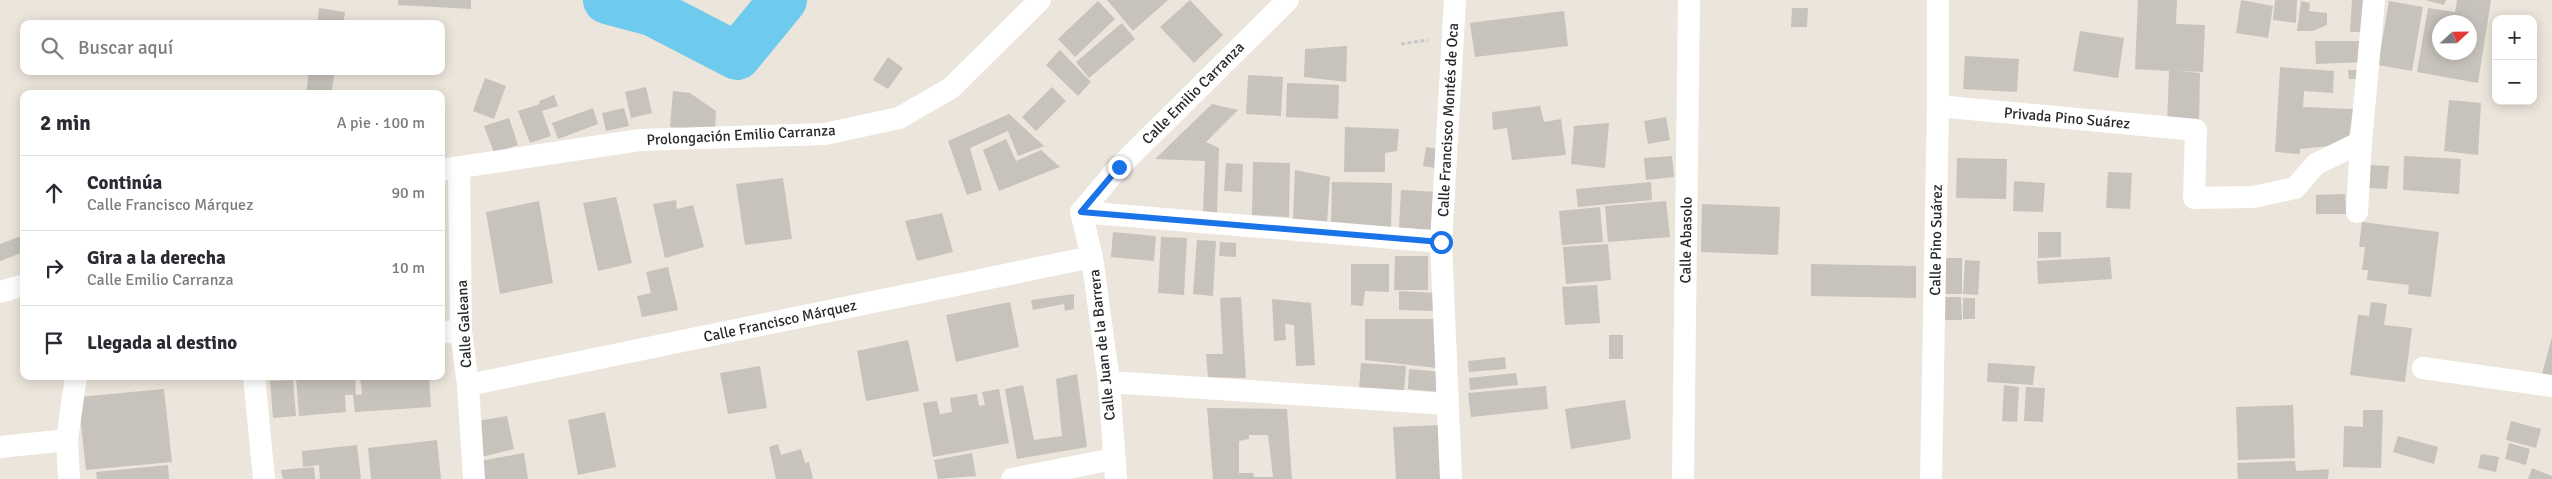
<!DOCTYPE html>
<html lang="es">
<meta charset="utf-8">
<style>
body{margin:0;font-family:Signika,sans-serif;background:#f2f2f3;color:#2b2b33}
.controls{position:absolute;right:15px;top:15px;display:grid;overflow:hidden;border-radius:10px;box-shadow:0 2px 12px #0003}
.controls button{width:45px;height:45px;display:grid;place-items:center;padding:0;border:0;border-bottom:1px solid #e1e1e2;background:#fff;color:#2b2b33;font:25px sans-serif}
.compass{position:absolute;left:2432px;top:15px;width:45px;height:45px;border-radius:50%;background:#fff;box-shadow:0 2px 12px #0003;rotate:68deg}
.stop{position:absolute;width:15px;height:15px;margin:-11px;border:4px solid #1a73e8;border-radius:50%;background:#fff}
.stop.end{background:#1a73e8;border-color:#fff;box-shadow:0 1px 5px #0008}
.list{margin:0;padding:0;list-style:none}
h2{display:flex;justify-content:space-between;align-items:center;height:65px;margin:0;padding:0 20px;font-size:21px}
h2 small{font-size:16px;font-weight:400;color:#7c7c81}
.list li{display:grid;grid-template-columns:32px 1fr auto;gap:15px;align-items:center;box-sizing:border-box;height:75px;padding:0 20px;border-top:1px solid #e1e1e2}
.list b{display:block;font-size:19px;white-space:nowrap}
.list p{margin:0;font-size:16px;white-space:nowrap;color:#7c7c81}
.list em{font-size:16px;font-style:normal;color:#7c7c81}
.icon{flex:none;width:28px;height:28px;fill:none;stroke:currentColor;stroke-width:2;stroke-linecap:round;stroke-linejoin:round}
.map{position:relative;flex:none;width:2552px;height:479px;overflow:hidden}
.search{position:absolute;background:#fff;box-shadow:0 2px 12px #0003;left:20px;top:20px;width:425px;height:55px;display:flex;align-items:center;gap:12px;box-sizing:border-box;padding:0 18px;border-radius:10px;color:#7c7c81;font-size:19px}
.panel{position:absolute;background:#fff;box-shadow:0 2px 12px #0003;left:20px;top:90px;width:425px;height:290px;border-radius:10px}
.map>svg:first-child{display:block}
</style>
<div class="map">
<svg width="2552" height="479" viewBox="0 0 2552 479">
<rect width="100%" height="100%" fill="#ece5db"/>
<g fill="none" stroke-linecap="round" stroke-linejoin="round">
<path stroke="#6ecbee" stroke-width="48" d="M 607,0 L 652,12 L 737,56 L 783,0"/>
</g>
<path fill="#c7c2bb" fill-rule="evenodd" d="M 398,0 L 471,0 L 471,9 L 398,5 Z
M 1107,0 L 1168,0 L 1133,31 Z
M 1190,0 L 1223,35 L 1194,63 L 1160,27 Z
M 2138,0 L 2177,0 L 2176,24 L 2205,25 L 2203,72 L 2177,71 L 2200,73 L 2199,127 L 2167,126 L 2169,71 L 2135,69 Z
M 2241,0 L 2273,6 L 2268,38 L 2236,33 Z
M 2275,0 L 2297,0 L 2296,23 L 2273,20 Z
M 2352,0 L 2374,0 L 2370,32 L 2350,32 Z
M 2425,0 L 2446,0 L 2444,5 Z
M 2457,0 L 2491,0 L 2478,83 L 2417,72 L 2428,8 L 2455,12 ZM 2440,22 L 2470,22 L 2470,52 L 2440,52 Z
M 1098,1 L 1115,19 L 1075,57 L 1058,39 Z
M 2301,1 L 2310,3 L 2309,11 L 2327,13 L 2327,25 L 2313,31 L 2297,31 Z
M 2389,1 L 2423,7 L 2412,71 L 2378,65 Z
M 319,8 L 345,12 L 343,24 L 317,24 Z
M 1792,8 L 1808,8 L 1807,27 L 1791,27 Z
M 1564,11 L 1568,46 L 1475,57 L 1470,23 Z
M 1122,23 L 1135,39 L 1089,78 L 1076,62 Z
M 2080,31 L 2124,38 L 2118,78 L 2073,71 Z
M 2315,41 L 2369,41 L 2367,62 L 2316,64 Z
M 1347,46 L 1346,82 L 1304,77 L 1305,49 Z
M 1060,50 L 1091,82 L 1078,96 L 1046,65 Z
M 1965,56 L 2019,59 L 2017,92 L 1963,89 Z
M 888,57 L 903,68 L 888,89 L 873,80 Z
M 2280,67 L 2334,71 L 2333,93 L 2304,91 L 2303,107 L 2353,109 L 2348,144 L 2300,149 L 2300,154 L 2275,152 Z
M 2348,70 L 2359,70 L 2358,79 L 2349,79 Z
M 309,71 L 335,71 L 331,94 L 306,94 Z
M 1248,75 L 1283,77 L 1281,116 L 1246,114 Z
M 485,78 L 506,86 L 494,119 L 473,111 Z
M 1287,83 L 1339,85 L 1338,119 L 1286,117 Z
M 646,87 L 652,113 L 631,118 L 625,92 Z
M 1052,87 L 1066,101 L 1036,131 L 1022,117 Z
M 673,91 L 690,93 L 716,111 L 715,131 L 670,127 Z
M 554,95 L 558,106 L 542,111 L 551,136 L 530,143 L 518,111 L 540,104 L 539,101 Z
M 2449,100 L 2481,103 L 2478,155 L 2444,151 Z
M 1212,104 L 1238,110 L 1206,142 L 1219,148 L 1217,213 L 1203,213 L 1205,161 L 1155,159 Z
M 1540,106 L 1544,122 L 1561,119 L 1566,155 L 1512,160 L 1507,128 L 1493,130 L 1492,112 Z
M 593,108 L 598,124 L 558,139 L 552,123 Z
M 624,108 L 629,126 L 606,131 L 602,113 Z
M 1009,114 L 1044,146 L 1018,156 L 1008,131 L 970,148 L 982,190 L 967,195 L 948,141 Z
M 1666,117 L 1670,140 L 1648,144 L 1644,121 Z
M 509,118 L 518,145 L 494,153 L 484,126 Z
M 1609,123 L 1605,168 L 1571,164 L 1574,126 Z
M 1345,127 L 1399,129 L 1397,151 L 1385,153 L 1385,172 L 1344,172 Z
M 1006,139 L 1016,161 L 1041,150 L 1060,167 L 999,191 L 983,150 Z
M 1426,147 L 1445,150 L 1442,169 L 1423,166 Z
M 1672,156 L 1674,177 L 1646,180 L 1644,158 Z
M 2404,156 L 2461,159 L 2459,194 L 2403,190 Z
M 1957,158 L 2007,159 L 2006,199 L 1956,198 Z
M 1253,162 L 1290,163 L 1289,217 L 1252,215 Z
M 1226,163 L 1243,164 L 1242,192 L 1224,191 Z
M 2370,165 L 2389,166 L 2387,189 L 2369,188 Z
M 1295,170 L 1330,177 L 1327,224 L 1293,219 Z
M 2108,172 L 2132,173 L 2130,209 L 2106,208 Z
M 783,178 L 792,239 L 745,245 L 736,184 Z
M 2014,181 L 2045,183 L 2043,212 L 2013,211 Z
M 1332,182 L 1392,183 L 1391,227 L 1331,226 Z
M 1651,182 L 1652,200 L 1578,207 L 1576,189 Z
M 1401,190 L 1439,192 L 1437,230 L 1399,228 Z
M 2345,194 L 2346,214 L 2316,214 L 2316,195 Z
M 616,197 L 632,263 L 598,271 L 583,203 Z
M 676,200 L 677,209 L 693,205 L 704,247 L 665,258 L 653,204 Z
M 539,201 L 553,283 L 500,294 L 486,212 Z
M 1666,201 L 1670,237 L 1608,242 L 1605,206 Z
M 1702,204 L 1780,207 L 1778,255 L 1701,252 Z
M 1600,207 L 1603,242 L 1562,245 L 1559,211 Z
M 942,213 L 953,252 L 917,261 L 905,221 Z
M 2362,222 L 2439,232 L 2431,297 L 2408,294 L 2409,285 L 2367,280 L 2368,270 L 2362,270 L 2365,247 L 2359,247 Z
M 1113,232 L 1156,236 L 1154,261 L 1111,257 Z
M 2038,232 L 2061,232 L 2061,257 L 2038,258 Z
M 24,235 L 24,252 L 0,261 L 0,244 Z
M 1161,237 L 1187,238 L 1184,295 L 1158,293 Z
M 1197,240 L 1216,241 L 1213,296 L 1193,294 Z
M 1220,242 L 1236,243 L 1236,257 L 1219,256 Z
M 1608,244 L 1611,280 L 1566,284 L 1563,247 Z
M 1395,256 L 1428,256 L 1428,290 L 1394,290 Z
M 2110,257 L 2112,279 L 2038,284 L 2037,261 Z
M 1937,258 L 1962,258 L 1962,294 L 1937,294 Z
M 1965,260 L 1980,261 L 1978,295 L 1963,294 Z
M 1351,264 L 1389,264 L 1389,292 L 1365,291 L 1363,306 L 1351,305 Z
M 1811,264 L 1916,266 L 1916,298 L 1811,296 Z
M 668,267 L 678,310 L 642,317 L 637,296 L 651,293 L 646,272 Z
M 1597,285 L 1600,323 L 1565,325 L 1562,287 Z
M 1399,291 L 1434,293 L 1433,311 L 1399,310 Z
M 1074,294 L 1074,309 L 1065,311 L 1064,304 L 1033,310 L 1031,300 Z
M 1241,297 L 1246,378 L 1208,377 L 1206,354 L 1223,354 L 1220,298 Z
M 1939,297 L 1961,297 L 1962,320 L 1940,320 Z
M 1963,298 L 1975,298 L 1975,319 L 1963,319 Z
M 1272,299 L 1311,303 L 1315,365 L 1296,366 L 1294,325 L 1285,324 L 1286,340 L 1274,341 Z
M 1010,302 L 1019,347 L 956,362 L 946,315 Z
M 2371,302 L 2387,304 L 2384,325 L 2412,328 L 2405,382 L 2350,375 L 2358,315 L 2369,316 Z
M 1365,319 L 1435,319 L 1437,368 L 1365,360 Z
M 1609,335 L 1623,335 L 1623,359 L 1609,359 Z
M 2552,337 L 2552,377 L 2542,374 Z
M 908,340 L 919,391 L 866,401 L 857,351 Z
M 1505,357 L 1506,369 L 1469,372 L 1468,361 Z
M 1361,363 L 1406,366 L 1404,392 L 1359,389 Z
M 1988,363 L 2035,366 L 2033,385 L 1987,382 Z
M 760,366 L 767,408 L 728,414 L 720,373 Z
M 1409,369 L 1441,372 L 1439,392 L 1408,389 Z
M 1516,373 L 1518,385 L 1470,390 L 1469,378 Z
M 1077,374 L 1087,447 L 1017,459 L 1005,389 L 1023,385 L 1034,440 L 1062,436 L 1056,379 Z
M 355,376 L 356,395 L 362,394 L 360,376 L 429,376 L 431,407 L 355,412 L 353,395 L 345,395 L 346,412 L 299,416 L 296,378 Z
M 293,380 L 296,416 L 273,418 L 270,381 Z
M 2004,385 L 2019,387 L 2017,422 L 2002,421 Z
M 1546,386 L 1548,409 L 1471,417 L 1468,393 Z
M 2026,387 L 2045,388 L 2043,422 L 2024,421 Z
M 164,389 L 172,462 L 86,470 L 78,397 Z
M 999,389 L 1009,443 L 933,457 L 923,403 L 937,401 L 940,414 L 952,412 L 950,398 L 977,394 L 979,406 L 985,405 L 982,392 Z
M 1625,400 L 1631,439 L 1571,449 L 1565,409 Z
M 2293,405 L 2295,458 L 2238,460 L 2236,407 Z
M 1207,408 L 1287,409 L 1292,479 L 1213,479 ZM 1249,435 L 1268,435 L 1273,477 L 1254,477 L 1253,473 L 1239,473 L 1239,441 L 1249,439 Z
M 2363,410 L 2383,410 L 2381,468 L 2343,467 L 2344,426 L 2363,427 Z
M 605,412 L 616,467 L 578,475 L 568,420 Z
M 507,416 L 514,449 L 481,457 L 472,422 Z
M 2511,421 L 2541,429 L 2536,448 L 2506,440 Z
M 1440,425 L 1443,479 L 1396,479 L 1393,427 Z
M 2398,436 L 2438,447 L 2434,464 L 2393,452 Z
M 437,440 L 441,479 L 371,479 L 368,448 Z
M 2509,443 L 2530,449 L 2526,465 L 2505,459 Z
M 778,444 L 781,455 L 801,449 L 805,463 L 809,462 L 813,479 L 776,479 L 769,447 Z
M 357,445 L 361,479 L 320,479 L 319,465 L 303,467 L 302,451 Z
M 524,453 L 528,479 L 482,479 L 480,461 Z
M 972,453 L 976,476 L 938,479 L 934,460 Z
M 2481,454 L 2499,457 L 2496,472 L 2478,468 Z
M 2295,461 L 2296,471 L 2329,469 L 2328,479 L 2238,479 L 2237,463 Z
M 168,465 L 169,479 L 97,479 L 96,472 Z
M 314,467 L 315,479 L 283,479 L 281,470 Z
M 2532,468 L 2552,476 L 2552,479 L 2528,479 Z"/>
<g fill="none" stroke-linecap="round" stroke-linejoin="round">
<path stroke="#c7c7c7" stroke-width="3" stroke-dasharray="4 2.5" stroke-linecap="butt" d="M 1401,44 L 1428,40"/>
<path stroke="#fff" stroke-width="22" d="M 1938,106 L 2196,130 L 2194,198 L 2253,197 L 2295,188 L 2316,164 L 2361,142
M 459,168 L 461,331 L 468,385 L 474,479
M 441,170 L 640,140 L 825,134 L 899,118 L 951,88 L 1040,0
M 1081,212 L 1441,242
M 1081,212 L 1119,167 L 1288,0
M 1081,212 L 1092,257 L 1109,382 L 1116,479
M 2357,212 L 2361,142 L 2374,0
M 0,292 L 24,285
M 441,332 L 461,331
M 2423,368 L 2552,386
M 254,376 L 264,479
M 1109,382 L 1448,404
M 468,385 L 1092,257
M 0,447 L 67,440
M 69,479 L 67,440 L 76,376
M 1012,479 L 1113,459
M 1451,479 L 1441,242 L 1455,0
M 1683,479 L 1689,0
M 1931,479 L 1938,106 L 1938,0"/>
</g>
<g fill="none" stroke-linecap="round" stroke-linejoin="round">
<path stroke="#1a73e8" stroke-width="6" d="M 1119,167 L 1081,212 L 1441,242"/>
</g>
<g text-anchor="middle" stroke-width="4" stroke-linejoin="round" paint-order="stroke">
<g font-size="15" fill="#292929" stroke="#fff">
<text transform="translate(1193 93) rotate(-45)" y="5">Calle Emilio Carranza</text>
<text transform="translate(2067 118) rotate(5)" y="5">Privada Pino Suárez</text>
<text transform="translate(1448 120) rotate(-87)" y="5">Calle Francisco Montés de Oca</text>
<text transform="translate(741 135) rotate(-3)" y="5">Prolongación Emilio Carranza</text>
<text transform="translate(1686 240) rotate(-89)" y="5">Calle Abasolo</text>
<text transform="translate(1936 240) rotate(-89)" y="5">Calle Pino Suárez</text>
<text transform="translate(780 321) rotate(-12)" y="5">Calle Francisco Márquez</text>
<text transform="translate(464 324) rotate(-93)" y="5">Calle Galeana</text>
<text transform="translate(1102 345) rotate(-96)" y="5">Calle Juan de la Barrera</text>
</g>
</g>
</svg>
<div class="controls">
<button>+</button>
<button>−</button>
</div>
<svg class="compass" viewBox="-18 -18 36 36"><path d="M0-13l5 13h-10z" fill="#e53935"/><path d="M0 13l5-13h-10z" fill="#7c7c81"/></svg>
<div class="stop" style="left:1441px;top:242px"></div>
<div class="stop end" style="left:1119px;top:167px"></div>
<div class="search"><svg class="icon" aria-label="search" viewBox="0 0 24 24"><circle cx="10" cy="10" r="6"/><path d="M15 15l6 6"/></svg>Buscar aquí</div>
<section class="panel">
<h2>2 min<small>A pie · 100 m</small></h2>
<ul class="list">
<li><svg class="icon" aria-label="ahead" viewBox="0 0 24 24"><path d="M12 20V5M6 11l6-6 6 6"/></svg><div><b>Continúa</b><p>Calle Francisco Márquez</p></div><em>90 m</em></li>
<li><svg class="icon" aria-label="right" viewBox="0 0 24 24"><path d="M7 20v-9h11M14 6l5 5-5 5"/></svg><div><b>Gira a la derecha</b><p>Calle Emilio Carranza</p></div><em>10 m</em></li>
<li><svg class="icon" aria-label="arrive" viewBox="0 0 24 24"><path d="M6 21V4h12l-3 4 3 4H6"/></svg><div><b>Llegada al destino</b></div></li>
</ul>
</section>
</div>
